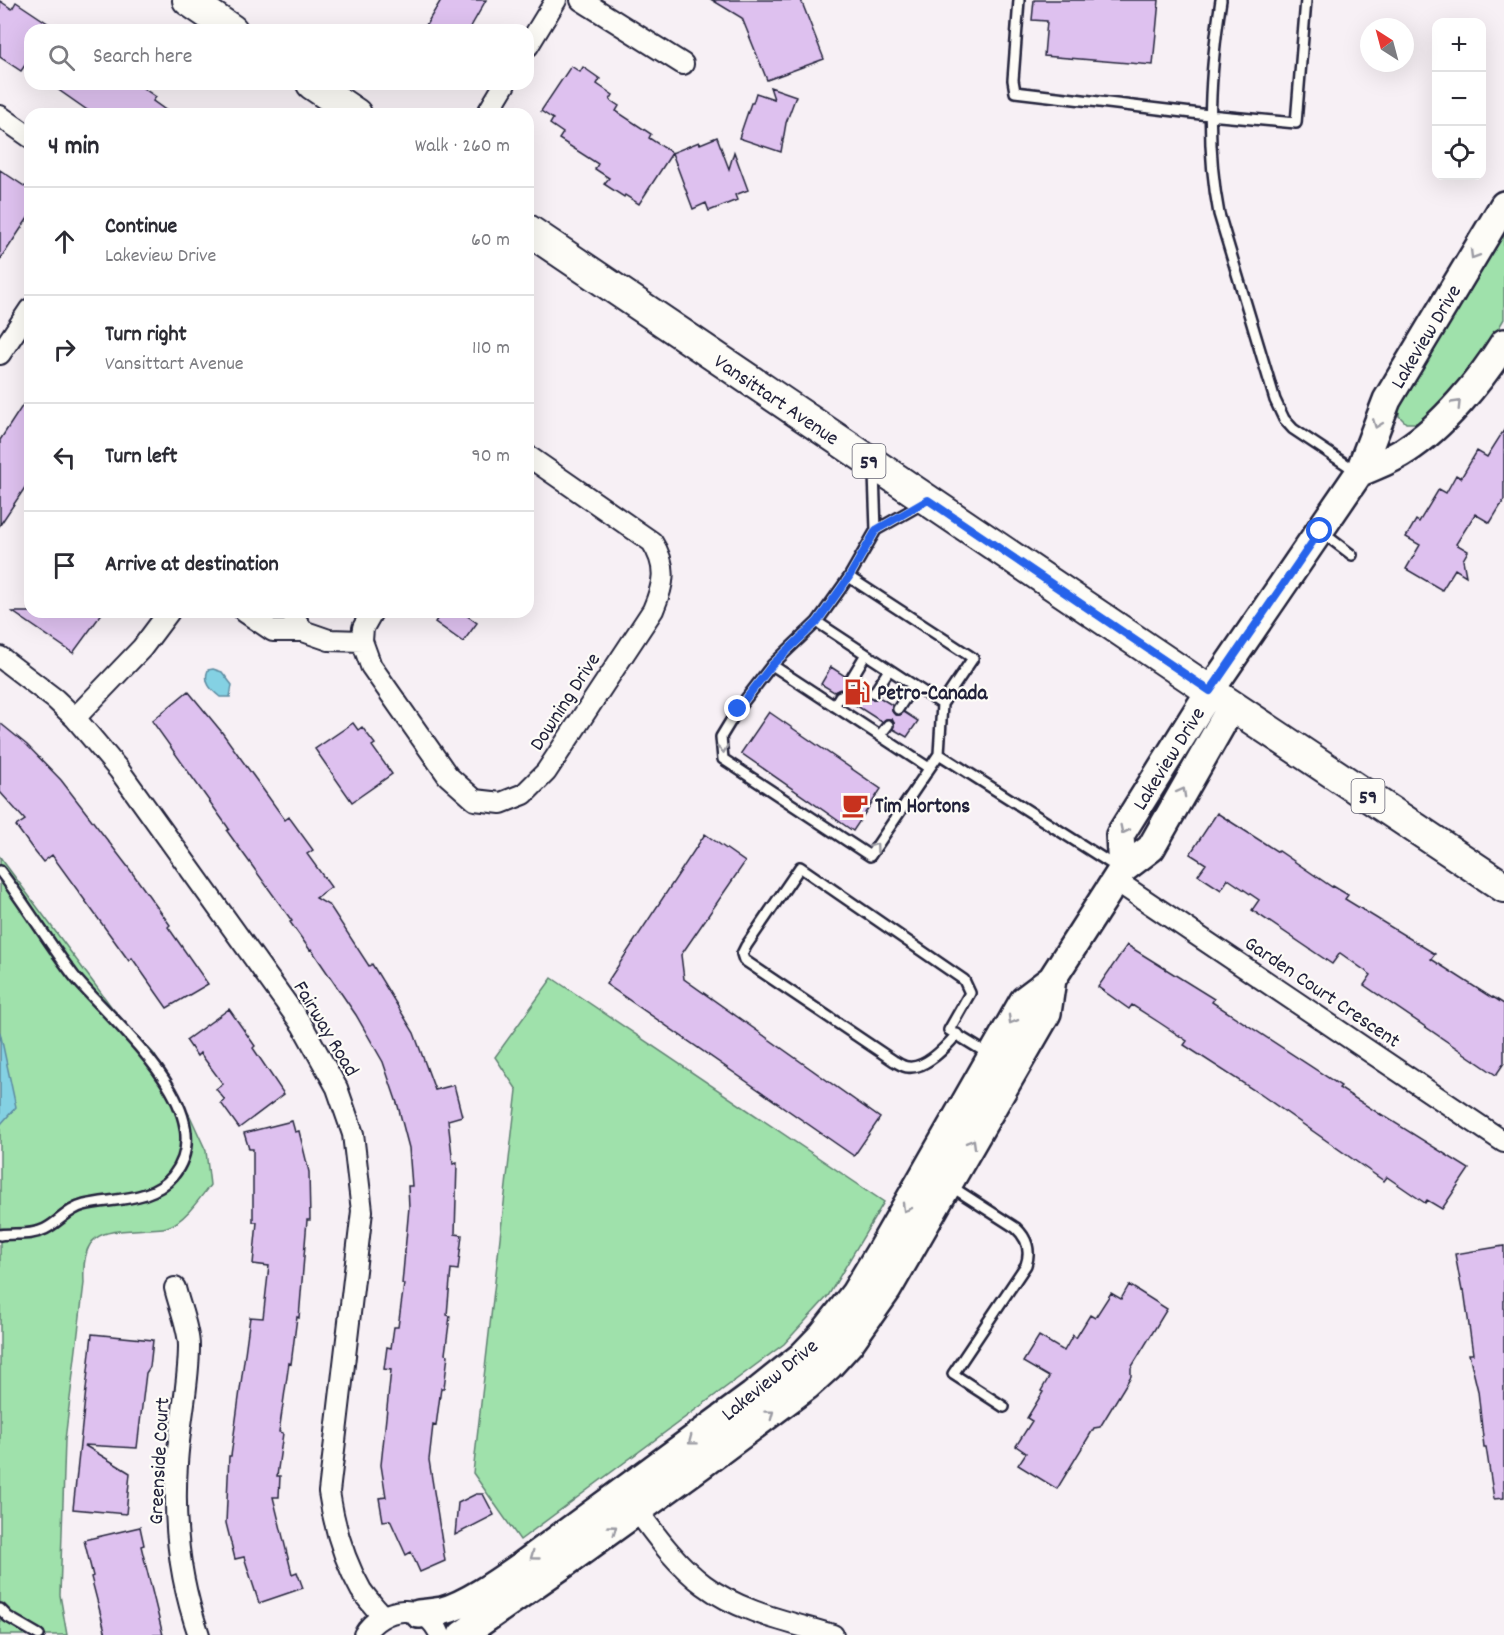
<!DOCTYPE html>
<meta charset="utf-8">
<style>
body{margin:0;font-family:Dekko,sans-serif;background:#f7f7f7;color:#2b2b33}
.controls{position:absolute;right:18px;top:18px;display:grid;overflow:hidden;border-radius:12px;box-shadow:0 6px 24px #0002}
.controls button{width:54px;height:54px;display:grid;place-items:center;padding:0;border:0;border-bottom:2px solid #e1e1e2;background:#fff;color:#2b2b33;font:30px sans-serif}
.compass{position:absolute;left:1360px;top:18px;width:54px;height:54px;border-radius:50%;background:#fff;box-shadow:0 6px 24px #0002;rotate:324deg}
.stop{position:absolute;width:18px;height:18px;margin:-14px;border:4px solid #2563eb;border-radius:50%;background:#fff}
.stop.end{background:#2563eb;border-color:#fff;box-shadow:0 2px 6px #0008}
.list{margin:0;padding:0;list-style:none}
h2{display:flex;justify-content:space-between;align-items:center;height:78px;margin:0;padding:0 24px;font-size:26px}
h2 small{font-size:20px;font-weight:400;color:#7c7c81}
.list li{display:grid;grid-template-columns:39px 1fr auto;gap:18px;align-items:center;box-sizing:border-box;height:108px;padding:0 24px;border-top:2px solid #e1e1e2}
.list b{display:block;font-size:22px;white-space:nowrap}
.list p{margin:0;font-size:20px;white-space:nowrap;color:#7c7c81}
.list em{font-size:20px;font-style:normal;color:#7c7c81}
.icon{flex:none;width:33px;height:33px;fill:none;stroke:currentColor;stroke-width:2;stroke-linecap:round;stroke-linejoin:round}
.map{position:relative;flex:none;width:1504px;height:1635px;overflow:hidden}
.search{position:absolute;background:#fff;box-shadow:0 6px 24px #0002;left:24px;top:24px;width:510px;height:66px;display:flex;align-items:center;gap:15px;box-sizing:border-box;padding:0 21px;border-radius:18px;color:#7c7c81;font-size:22px}
.panel{position:absolute;background:#fff;box-shadow:0 6px 24px #0002;left:24px;top:108px;width:510px;height:510px;border-radius:18px}
.map>svg:first-child{display:block}
</style>
<div class="map">
<svg width="1504" height="1635" viewBox="0 0 1504 1635">
<rect width="100%" height="100%" fill="#f7f0f5"/>
<filter id="ink" filterUnits="userSpaceOnUse"><feTurbulence type="fractalNoise" baseFrequency=".0167" numOctaves="2"/><feDisplacementMap in="SourceGraphic" scale="12" xChannelSelector="R" yChannelSelector="G"/><feConvolveMatrix kernelMatrix="1 2 1 2 8 2 1 2 1" color-interpolation-filters="sRGB"/></filter>
<g filter="url(#ink)">
<path fill="#9fe1ab" stroke="#608273" stroke-width="1.5" d="M 1504,229 L 1504,319 L 1478,363 L 1464,380 L 1426,418 L 1418,423 L 1406,423 L 1399,416 L 1399,405 Z
M 0,857 L 113,1009 L 154,1054 L 190,1116 L 206,1151 L 210,1185 C 201,1197 183,1223 167,1227 C 162,1229 155,1228 149,1229 C 104,1232 81,1228 84,1283 L 65,1440 L 60,1595 L 67,1635 L 0,1635 Z
M 552,978 L 884,1202 L 828,1296 L 784,1344 L 520,1540 L 473,1473 L 517,1090 L 495,1057 Z"/>
<path fill="#84d1e3" stroke="#5d8ba0" stroke-width="1.5" d="M 213,669 L 222,672 L 232,685 L 230,697 L 220,697 C 211,690 203,682 208,670 Z
M 0,1032 L 16,1107 L 0,1125 Z"/>
<path fill="#dec1ef" stroke="#22223b" stroke-width="1.5" d="M 441,0 L 486,0 L 469,30 L 423,30 Z
M 712,0 L 801,0 L 824,59 L 767,80 L 742,18 Z
M 1034,0 L 1159,0 L 1153,65 L 1044,56 L 1047,21 L 1032,20 Z
M 0,1 L 12,9 L 16,2 L 58,30 L 30,30 L 30,58 L 21,71 L 0,57 Z
M 571,66 L 580,72 L 583,67 L 600,79 L 597,84 L 613,95 L 610,100 L 619,106 L 616,111 L 651,134 L 649,138 L 672,153 L 699,142 L 700,144 L 717,137 L 729,169 L 734,152 L 748,190 L 735,195 L 737,200 L 709,211 L 706,203 L 693,209 L 672,153 L 639,204 L 625,195 L 624,197 L 604,184 L 609,178 L 595,169 L 598,164 L 559,139 L 563,133 L 550,124 L 553,119 L 541,111 Z
M 50,84 L 137,84 L 156,97 L 153,101 L 171,114 L 93,114 Z
M 770,87 L 796,96 L 786,123 L 781,152 L 739,138 L 751,103 L 753,103 L 756,93 L 774,99 Z
M 0,170 L 30,190 L 30,215 L 0,260 Z
M 30,394 L 30,480 L 0,525 L 0,440 Z
M 1504,430 L 1504,500 L 1490,523 L 1475,514 L 1456,544 L 1468,551 L 1463,560 L 1466,576 L 1455,569 L 1442,590 L 1406,569 L 1420,545 L 1406,537 L 1416,520 L 1419,522 L 1439,489 L 1446,493 L 1456,475 L 1461,478 L 1477,451 L 1487,457 Z
M 13,612 L 103,612 L 73,653 Z
M 442,612 L 462,612 L 477,623 L 463,642 L 435,622 Z
M 831,667 L 845,676 L 844,679 L 847,684 L 851,686 L 856,683 L 868,690 L 868,696 L 871,699 L 876,699 L 879,697 L 892,705 L 892,711 L 895,715 L 900,715 L 904,712 L 918,721 L 907,737 L 893,729 L 894,723 L 892,719 L 886,719 L 882,722 L 846,699 L 847,696 L 844,691 L 840,689 L 834,692 L 821,684 Z
M 188,691 L 221,731 L 285,820 L 289,817 L 313,850 L 307,854 L 331,887 L 316,898 L 330,906 L 369,966 L 372,964 L 414,1033 L 435,1090 L 454,1085 L 462,1116 L 448,1120 L 453,1164 L 457,1163 L 455,1234 L 462,1235 L 458,1270 L 451,1269 L 447,1315 L 450,1316 L 445,1354 L 448,1355 L 444,1388 L 441,1388 L 436,1426 L 433,1425 L 429,1460 L 445,1561 L 420,1572 L 411,1552 L 406,1555 L 390,1520 L 383,1521 L 379,1498 L 386,1497 L 381,1465 L 391,1370 L 384,1369 L 387,1347 L 391,1348 L 394,1327 L 398,1327 L 404,1284 L 402,1284 L 409,1207 L 408,1186 L 412,1186 L 409,1148 L 398,1106 L 383,1062 L 356,1015 L 311,949 L 310,950 L 290,922 L 292,921 L 227,831 L 229,829 L 227,826 L 152,721 Z
M 769,712 L 881,789 L 853,831 L 741,753 Z
M 0,723 L 27,745 L 61,780 L 128,867 L 170,925 L 168,927 L 208,984 L 167,1008 L 132,958 L 129,961 L 52,855 L 43,862 L 32,848 L 16,826 L 25,820 L 0,792 Z
M 353,723 L 358,730 L 362,727 L 375,744 L 372,746 L 392,774 L 352,802 L 315,749 Z
M 1217,813 L 1278,852 L 1279,851 L 1332,887 L 1333,886 L 1348,895 L 1345,899 L 1435,954 L 1431,959 L 1492,998 L 1493,997 L 1504,1004 L 1504,1063 L 1496,1075 L 1364,985 L 1371,975 L 1340,953 L 1332,964 L 1252,910 L 1259,900 L 1228,879 L 1221,890 L 1198,875 L 1206,864 L 1190,854 Z
M 705,834 L 745,862 L 681,955 L 684,979 L 880,1118 L 854,1156 L 606,984 Z
M 1127,945 L 1214,999 L 1212,1002 L 1341,1086 L 1339,1088 L 1381,1115 L 1381,1114 L 1469,1169 L 1442,1209 L 1427,1200 L 1425,1203 L 1387,1177 L 1384,1181 L 1260,1094 L 1184,1045 L 1187,1041 L 1160,1023 L 1132,1005 L 1129,1009 L 1098,987 Z
M 229,1009 L 255,1046 L 253,1048 L 284,1094 L 239,1128 L 221,1103 L 225,1100 L 216,1089 L 223,1084 L 200,1053 L 197,1056 L 186,1040 Z
M 292,1121 L 295,1132 L 299,1131 L 309,1172 L 310,1220 L 307,1220 L 299,1318 L 297,1317 L 291,1364 L 289,1363 L 279,1432 L 283,1433 L 277,1476 L 280,1476 L 279,1497 L 273,1497 L 292,1574 L 297,1572 L 303,1588 L 259,1603 L 244,1557 L 235,1559 L 226,1523 L 229,1456 L 231,1456 L 250,1317 L 263,1318 L 269,1266 L 253,1264 L 257,1222 L 253,1222 L 253,1149 L 249,1149 L 244,1133 Z
M 1504,1246 L 1504,1498 L 1494,1499 L 1486,1447 L 1484,1447 L 1478,1391 L 1469,1354 L 1473,1354 L 1464,1290 L 1462,1291 L 1455,1254 Z
M 1129,1285 L 1167,1309 L 1131,1368 L 1131,1376 L 1100,1427 L 1094,1428 L 1057,1489 L 1018,1465 L 1026,1453 L 1016,1446 L 1032,1421 L 1027,1418 L 1043,1392 L 1041,1391 L 1049,1377 L 1023,1362 L 1039,1336 L 1064,1351 L 1073,1335 L 1076,1338 L 1090,1315 L 1095,1318 L 1111,1293 L 1121,1299 Z
M 92,1334 L 153,1340 L 150,1367 L 146,1373 L 137,1448 L 84,1445 L 130,1473 L 126,1514 L 73,1509 Z
M 476,1494 L 483,1494 L 494,1515 L 455,1535 L 458,1503 Z
M 140,1527 L 144,1545 L 141,1546 L 163,1635 L 106,1635 L 91,1577 L 93,1576 L 84,1540 Z"/>
<g fill="none" stroke-linecap="round" stroke-linejoin="round">
<g stroke="#22223b" stroke-width="14">
<path id="lane" d="M 1019,0 L 1013,80 L 1015,92 L 1209,115 L 1296,123 L 1306,0
M 1221,0 C 1210,71 1205,142 1219,214 L 1275,400 L 1284,419 L 1293,429 L 1356,471
M 874,473 L 876,530 L 922,504
M 876,530 L 849,577 L 817,622 L 772,665 L 738,709 L 721,737 L 723,759 L 870,856 L 939,754 L 1118,868
M 1323,533 L 1352,555
M 817,622 L 942,704 L 973,658 L 849,577
M 772,665 L 929,768
M 851,679 L 866,654
M 874,693 L 889,670
M 834,706 L 840,696
M 898,709 L 913,686
M 880,735 L 888,725
M 939,754 L 942,704
M 0,871 C 26,905 48,942 74,976 C 110,1021 225,1111 173,1176 C 152,1202 113,1198 84,1205 C 68,1209 59,1222 45,1229 C 31,1236 15,1233 0,1235
M 957,1034 C 946,1047 926,1069 908,1067 C 903,1067 898,1063 894,1061 L 744,960 L 742,954 L 746,946 L 800,867 L 964,980 L 970,993 L 949,1030 L 990,1055
M 949,1185 L 1016,1228 C 1027,1238 1031,1251 1026,1265 L 953,1374 L 1004,1407
M 0,1609 L 8,1617 L 39,1635"/>
</g>
<g stroke="#22223b" stroke-width="24">
<path id="street" d="M 581,0 L 683,64
M 528,46 L 556,0
M 487,114 L 505,84
M 0,116 L 30,137
M 0,354 L 30,309
M 245,612 L 273,631 L 303,631 L 329,640 L 362,641
M 291,612 L 303,631
M 372,612 L 363,628 L 362,641 L 371,666 L 448,776 L 475,800 L 501,803 L 524,794 L 546,772 L 653,610 C 664,584 668,567 652,542 L 528,456
M 0,657 L 55,699 L 75,718 L 119,770 L 302,1025 L 337,1088 L 353,1134 L 362,1211 L 329,1492 C 334,1526 344,1560 361,1590 C 367,1599 375,1607 382,1616
M 75,718 L 142,648 L 169,612
M 1115,880 L 1504,1142
M 175,1288 C 179,1305 189,1329 189,1346 C 189,1385 179,1425 177,1464 C 173,1522 180,1581 199,1635
M 630,1501 C 652,1530 674,1563 704,1585 C 740,1612 789,1622 833,1635
M 364,1635 C 381,1606 426,1600 440,1635"/>
</g>
<g stroke="#22223b" stroke-width="32">
<path id="secondary" d="M 1359,473 C 1374,466 1392,460 1406,450 C 1442,427 1481,380 1504,343
M 1122,870 L 1120,835 L 1210,691 L 1359,473 L 1387,400 L 1504,205
M 419,1614 C 427,1613 435,1612 442,1611 C 466,1605 500,1581 520,1567 L 752,1396 L 802,1356 L 823,1334 L 855,1293 L 881,1250 L 1024,1000 L 1052,979 L 1122,870 L 1151,848 L 1232,706
M 462,1635 L 561,1566 L 701,1465 L 807,1386 L 829,1366 L 849,1344 L 887,1290 L 1047,1013 L 1052,979"/>
</g>
<g stroke="#22223b" stroke-width="34">
<path id="primary" d="M 188,0 L 232,30
M 312,84 L 356,114
M 528,230 L 1210,691 L 1504,887"/>
</g>
<use href="#lane" stroke="#fdfcf7" stroke-width="9"/>
<use href="#street" stroke="#fdfcf7" stroke-width="20"/>
<use href="#secondary" stroke="#fdfcf7" stroke-width="27"/>
<use href="#primary" stroke="#fdfcf7" stroke-width="30"/>
</g>
<defs><path id="oneway-chevron" d="M-2-3.5L2.5 0L-2 3.5" fill="none" stroke-width="1.6" stroke-linecap="round" stroke-linejoin="round" transform="scale(1.5)"/></defs>
<g stroke="#9a9aa2">
<use href="#oneway-chevron" transform="translate(1474 255) rotate(121)"/>
<use href="#oneway-chevron" transform="translate(1457 404) rotate(-46)"/>
<use href="#oneway-chevron" transform="translate(1377 424) rotate(111)"/>
<use href="#oneway-chevron" transform="translate(723 749) rotate(81)"/>
<use href="#oneway-chevron" transform="translate(1182 792) rotate(-61)"/>
<use href="#oneway-chevron" transform="translate(1124 830) rotate(116)"/>
<use href="#oneway-chevron" transform="translate(875 847) rotate(-54)"/>
<use href="#oneway-chevron" transform="translate(1012 1020) rotate(120)"/>
<use href="#oneway-chevron" transform="translate(972 1143) rotate(-60)"/>
<use href="#oneway-chevron" transform="translate(906 1208) rotate(120)"/>
<use href="#oneway-chevron" transform="translate(770 1414) rotate(-37)"/>
<use href="#oneway-chevron" transform="translate(692 1441) rotate(143)"/>
<use href="#oneway-chevron" transform="translate(613 1529) rotate(-36)"/>
<use href="#oneway-chevron" transform="translate(534 1556) rotate(144)"/>
</g>
</g>
<g fill="none" stroke-linecap="round" stroke-linejoin="round" filter="url(#ink)">
<path stroke="#2563eb" stroke-width="8" d="M 738,709 L 772,665 L 817,622 L 849,577 L 876,530 L 928,500 L 1210,691 L 1320,531"/>
</g>
<defs>
<g id="fuel-bare" transform="scale(2.07)"><path d="M-5.5-6h7V0h2V4h1.3V-2.5L3-4.5l.8-.8L6-3V5H2.5V1h-1V6h-7ZM-4.2-4.7v3.2H.2V-4.7Z" fill="#c8321e" stroke="#fdfcf7" stroke-width="2.5" paint-order="stroke"/></g>
<g id="cafe-bare" transform="scale(2.07)"><path d="M-5.5-4.5H6V0H3Q3 3.5 0 3.5H-2.5Q-5.5 3.5-5.5 0ZM3-3.2v2h1.7v-2ZM-6 4.5H4V6H-6Z" fill="#c8321e" stroke="#fdfcf7" stroke-width="2.5" paint-order="stroke"/></g>
</defs>
<g fill-rule="evenodd">
<use href="#fuel-bare" x="857" y="692"/>
<use href="#cafe-bare" x="855" y="805"/>
</g>
<g text-anchor="middle" stroke-width="4.5" stroke-linejoin="round" paint-order="stroke">
<g fill="#fdfcf7" stroke="#646373" stroke-width="1.5">
<rect x="852.5" y="444" width="33" height="34" rx="4.5"/>
<rect x="1351.5" y="779" width="33" height="34" rx="4.5"/>
</g>
<g font-size="20" font-weight="bold" fill="#22223b">
<text x="869" y="468">59</text>
<text x="1368" y="803">59</text>
</g>
<g font-size="21" fill="#22223b" stroke="#fdfcf7">
<text transform="translate(1425 336) rotate(-59)" y="7">Lakeview Drive</text>
<text transform="translate(777 399) rotate(34)" y="7">Vansittart Avenue</text>
<text transform="translate(564 701) rotate(-57)" y="7">Downing Drive</text>
<text transform="translate(1168 758) rotate(-58)" y="7">Lakeview Drive</text>
<text transform="translate(1323 991) rotate(34)" y="7">Garden Court Crescent</text>
<text transform="translate(327 1028) rotate(59)" y="7">Fairway Road</text>
<text transform="translate(769 1379) rotate(-39)" y="7">Lakeview Drive</text>
<text transform="translate(158 1461) rotate(-87)" y="7">Greenside Court</text>
</g>
<g font-size="21" font-weight="bold" fill="#22223b" stroke="#fdfcf7" text-anchor="start">
<text x="877" y="699">Petro-Canada</text>
<text x="875" y="812">Tim Hortons</text>
</g>
</g>
</svg>
<div class="controls">
<button>+</button>
<button>−</button>
<button><svg class="icon" aria-label="locate" viewBox="0 0 24 24"><circle cx="12" cy="12" r="6"/><path d="M12 2v4M12 18v4M2 12h4M18 12h4"/></svg></button>
</div>
<svg class="compass" viewBox="-18 -18 36 36"><path d="M0-13l5 13h-10z" fill="#e53935"/><path d="M0 13l5-13h-10z" fill="#7c7c81"/></svg>
<div class="stop" style="left:1320px;top:531px"></div>
<div class="stop end" style="left:738px;top:709px"></div>
<div class="search"><svg class="icon" aria-label="search" viewBox="0 0 24 24"><circle cx="10" cy="10" r="6"/><path d="M15 15l6 6"/></svg>Search here</div>
<section class="panel">
<h2>4 min<small>Walk · 260 m</small></h2>
<ul class="list">
<li><svg class="icon" aria-label="ahead" viewBox="0 0 24 24"><path d="M12 20V5M6 11l6-6 6 6"/></svg><div><b>Continue</b><p>Lakeview Drive</p></div><em>60 m</em></li>
<li><svg class="icon" aria-label="right" viewBox="0 0 24 24"><path d="M7 20v-9h11M14 6l5 5-5 5"/></svg><div><b>Turn right</b><p>Vansittart Avenue</p></div><em>110 m</em></li>
<li><svg class="icon" aria-label="left" viewBox="0 0 24 24"><path d="M17 20v-9H6M10 6l-5 5 5 5"/></svg><div><b>Turn left</b></div><em>90 m</em></li>
<li><svg class="icon" aria-label="arrive" viewBox="0 0 24 24"><path d="M6 21V4h12l-3 4 3 4H6"/></svg><div><b>Arrive at destination</b></div></li>
</ul>
</section>
</div>
